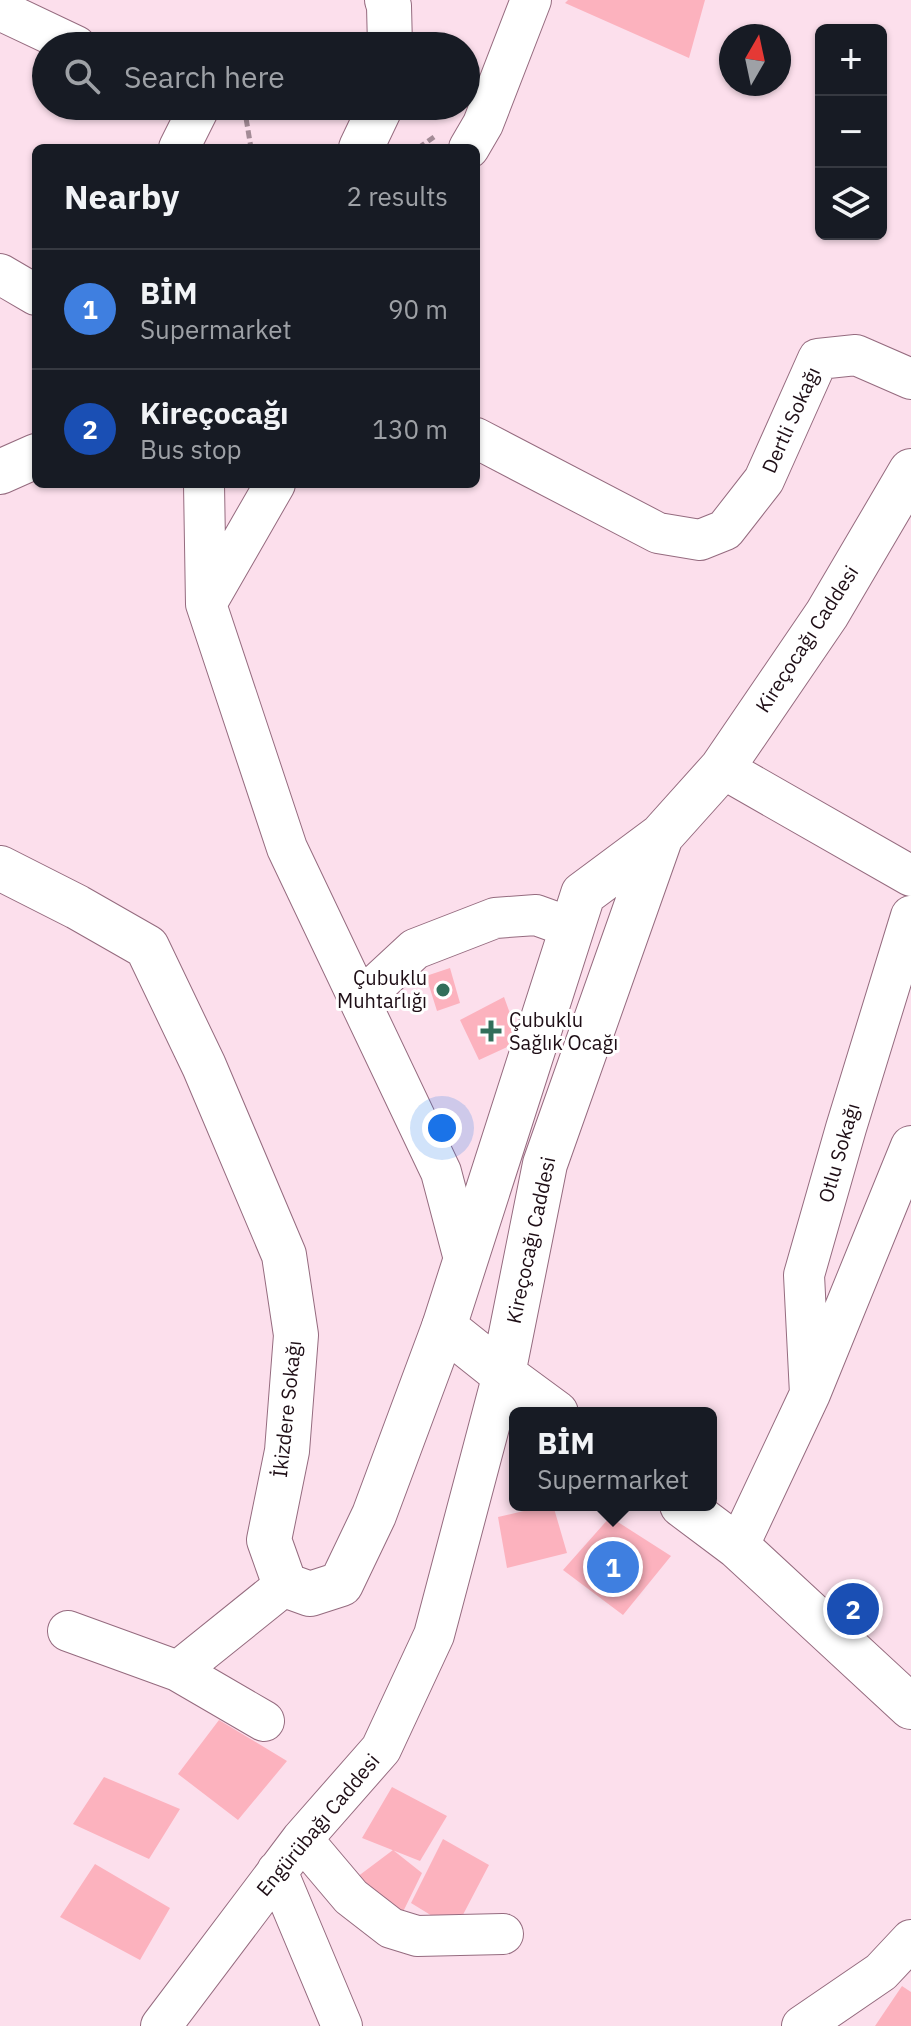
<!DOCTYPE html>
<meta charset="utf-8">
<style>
body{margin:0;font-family:"IBM Plex Sans",sans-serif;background:#20242c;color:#f1f3f6}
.controls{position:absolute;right:24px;top:24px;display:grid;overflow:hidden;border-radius:12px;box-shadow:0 2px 6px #0004}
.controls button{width:72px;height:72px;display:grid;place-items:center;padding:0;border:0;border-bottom:2px solid #363941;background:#171b24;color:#f1f3f6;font:40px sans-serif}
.compass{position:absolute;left:719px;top:24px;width:72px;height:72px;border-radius:50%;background:#171b24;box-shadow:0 2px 6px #0004;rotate:9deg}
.you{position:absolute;left:442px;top:1128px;width:28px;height:28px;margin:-20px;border:6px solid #fff;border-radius:50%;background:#1a73e8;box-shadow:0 0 0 12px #1a73e833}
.badge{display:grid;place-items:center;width:52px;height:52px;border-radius:50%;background:#9bb7b0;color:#fff;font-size:26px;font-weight:700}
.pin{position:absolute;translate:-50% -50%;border:4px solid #fff;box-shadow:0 2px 8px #0006}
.popup{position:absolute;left:509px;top:1407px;width:208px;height:104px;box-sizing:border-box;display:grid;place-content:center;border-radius:12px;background:#171b24;filter:drop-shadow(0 2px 6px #0005);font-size:26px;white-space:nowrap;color:#9ea1a6}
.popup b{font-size:30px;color:#f1f3f6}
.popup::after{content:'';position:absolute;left:50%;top:100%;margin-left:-16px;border:16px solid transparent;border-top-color:#171b24}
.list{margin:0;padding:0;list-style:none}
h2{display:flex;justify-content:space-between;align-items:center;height:104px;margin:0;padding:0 32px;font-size:34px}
h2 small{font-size:26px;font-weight:400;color:#9ea1a6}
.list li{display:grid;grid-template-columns:52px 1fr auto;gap:24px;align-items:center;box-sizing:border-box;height:120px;padding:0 32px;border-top:2px solid #363941}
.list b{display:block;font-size:30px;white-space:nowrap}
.list p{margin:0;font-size:26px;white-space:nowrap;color:#9ea1a6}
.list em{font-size:26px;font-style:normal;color:#9ea1a6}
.icon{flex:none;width:44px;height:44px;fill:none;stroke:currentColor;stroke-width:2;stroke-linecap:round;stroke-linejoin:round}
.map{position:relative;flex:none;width:911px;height:2026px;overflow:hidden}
.search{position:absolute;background:#171b24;box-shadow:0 2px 6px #0004;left:32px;top:32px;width:448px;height:88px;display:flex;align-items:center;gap:20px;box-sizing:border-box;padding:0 28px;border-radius:44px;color:#9ea1a6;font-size:30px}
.panel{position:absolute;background:#171b24;box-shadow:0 2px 6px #0004;left:32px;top:144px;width:448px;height:344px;border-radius:12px}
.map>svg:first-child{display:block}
</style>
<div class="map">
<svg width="911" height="2026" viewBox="0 0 911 2026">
<rect width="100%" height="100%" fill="#fcdfec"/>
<path fill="#fcb2be" d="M 568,0 L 705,0 L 689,58 L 565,3 Z
M 450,968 L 460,1003 L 437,1011 L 426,976 Z
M 504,997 L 520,1041 L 479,1060 L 460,1020 Z
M 549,1505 L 553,1505 L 567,1553 L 507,1568 L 498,1517 Z
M 610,1517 L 671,1556 L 623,1615 L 563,1570 Z
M 219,1720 L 287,1761 L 238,1820 L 178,1774 Z
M 104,1777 L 180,1809 L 149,1859 L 73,1824 Z
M 392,1787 L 447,1816 L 420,1861 L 362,1838 Z
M 443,1839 L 489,1865 L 455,1930 L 411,1903 Z
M 393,1850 L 422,1873 L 399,1920 L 353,1880 Z
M 95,1864 L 170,1908 L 140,1960 L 60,1917 Z
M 902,1986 L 911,1992 L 911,2026 L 875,2026 Z"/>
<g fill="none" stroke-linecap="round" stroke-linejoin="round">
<g stroke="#956b7f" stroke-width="42">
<path id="minor" d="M 0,10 L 76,46
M 179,148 L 200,106
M 469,148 L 483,124 L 531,0
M 0,274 L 36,295
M 476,438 L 658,533 L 700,540 L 725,530 L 764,480 L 818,359 L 856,355 L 911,379
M 204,484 L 206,604 L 287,848 L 441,1172 L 465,1263
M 206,604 L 275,484
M 722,768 L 911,876
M 360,1000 L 415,949 L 495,918 L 536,915 L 572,928
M 810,1394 L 804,1275 L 846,1128 L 911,916
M 738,1547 L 810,1394 L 911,1146
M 68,1631 L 178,1671 L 264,1721
M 178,1671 L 285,1585
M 302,1839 L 351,1897 L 391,1928 L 417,1936 L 503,1934
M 277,1871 L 342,2026
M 161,2026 L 302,1839 L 381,1749 L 434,1635 L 503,1374
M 802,2026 L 881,1972 L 911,1940"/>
</g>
<g stroke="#956b7f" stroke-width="46">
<path id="tertiary" d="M 387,0 L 389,6 L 390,46
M 361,148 L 381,106
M 0,472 L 36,456
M 0,868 L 77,907 L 147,947 L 204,1066 L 284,1255 L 296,1335 L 287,1451 L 269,1540 L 285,1585 L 310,1594 L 341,1584 L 374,1515 L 444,1327"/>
</g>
<g stroke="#956b7f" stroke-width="46">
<path id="primary" d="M 503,1374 L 545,1164 L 661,836
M 556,1413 L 503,1374 L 444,1327 L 583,894 L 661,836 L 722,768 L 827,614 L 911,471
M 682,1505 L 738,1547 L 911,1707"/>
</g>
<path stroke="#a38b96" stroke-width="5" stroke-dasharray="8 4" stroke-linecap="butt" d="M 235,115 L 246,118 L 251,148
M 418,148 L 434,137"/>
<use href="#minor" stroke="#fff" stroke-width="40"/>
<use href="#tertiary" stroke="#fff" stroke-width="44"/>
<use href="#primary" stroke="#fff" stroke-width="44"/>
</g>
<g fill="#326e5a" stroke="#fff" stroke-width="3">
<circle cx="443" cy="990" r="8"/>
<path d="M487 1019h8v8h8v8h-8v8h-8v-8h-8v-8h8z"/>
</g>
<g text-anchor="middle" stroke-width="6" stroke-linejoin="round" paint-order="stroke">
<g font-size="20" fill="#1e0e16" stroke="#fff">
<text transform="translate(791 420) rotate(-66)" y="7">Dertli Sokağı</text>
<text transform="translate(807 639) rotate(-57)" y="7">Kireçocağı Caddesi</text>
<text transform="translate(839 1153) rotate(-74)" y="7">Otlu Sokağı</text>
<text transform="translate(531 1240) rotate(-78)" y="7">Kireçocağı Caddesi</text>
<text transform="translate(287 1409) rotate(-84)" y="7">İkizdere Sokağı</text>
<text transform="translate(318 1825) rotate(-50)" y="7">Engürübağı Caddesi</text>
</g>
<g font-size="20" fill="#1e0e16" stroke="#fff" text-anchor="end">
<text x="427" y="985">Çubuklu<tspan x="427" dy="23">Muhtarlığı</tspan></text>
<text x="509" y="1027" text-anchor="start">Çubuklu<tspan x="509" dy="23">Sağlık Ocağı</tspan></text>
</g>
</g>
</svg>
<div class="controls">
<button>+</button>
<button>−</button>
<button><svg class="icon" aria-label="layers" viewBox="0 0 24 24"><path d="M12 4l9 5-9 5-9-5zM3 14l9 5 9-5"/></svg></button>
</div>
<svg class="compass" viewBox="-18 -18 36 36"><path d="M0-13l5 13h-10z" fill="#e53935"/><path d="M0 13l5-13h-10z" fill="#9ea1a6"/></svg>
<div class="you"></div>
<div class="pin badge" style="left:613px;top:1567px;background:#3f7fe0">1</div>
<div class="popup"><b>BİM</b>Supermarket</div>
<div class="pin badge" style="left:853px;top:1609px;background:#1a4fb4">2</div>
<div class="search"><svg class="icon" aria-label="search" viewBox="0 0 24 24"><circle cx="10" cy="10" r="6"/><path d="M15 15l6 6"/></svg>Search here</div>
<section class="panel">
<h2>Nearby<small>2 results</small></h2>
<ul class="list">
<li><span class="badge" style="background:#3f7fe0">1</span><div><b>BİM</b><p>Supermarket</p></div><em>90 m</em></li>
<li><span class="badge" style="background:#1a4fb4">2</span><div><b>Kireçocağı</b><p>Bus stop</p></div><em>130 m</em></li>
</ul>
</section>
</div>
